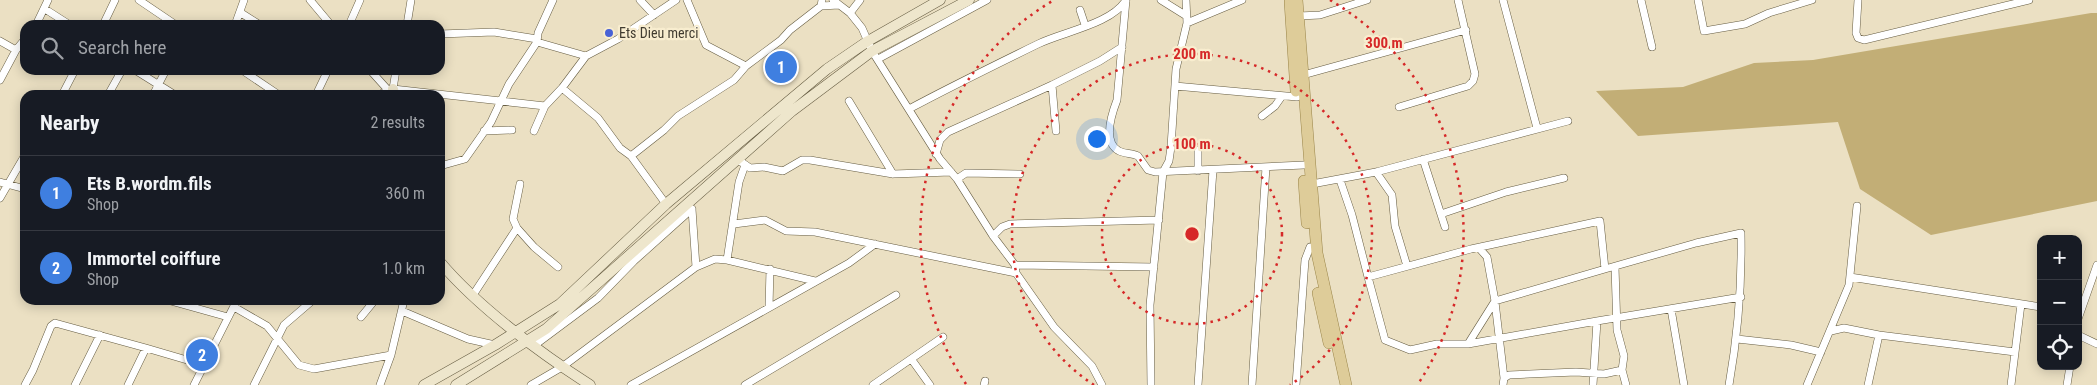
<!DOCTYPE html>
<meta charset="utf-8">
<style>
body{margin:0;font-family:"Roboto Condensed",sans-serif;background:#242831;color:#f1f3f6}
.controls{position:absolute;right:15px;bottom:15px;display:grid;overflow:hidden;border-radius:10px;box-shadow:0 2px 12px #0003}
.controls button{width:45px;height:45px;display:grid;place-items:center;padding:0;border:0;border-bottom:1px solid #363941;background:#171b24;color:#f1f3f6;font:25px sans-serif}
.you{position:absolute;left:1096px;top:138px;width:18px;height:18px;margin:-12px;border:4px solid #fff;border-radius:50%;background:#1a73e8;box-shadow:0 0 0 8px #1a73e833}
.badge{display:grid;place-items:center;width:32px;height:32px;border-radius:50%;background:#4962d6;color:#fff;font-size:16px;font-weight:700}
.pin{position:absolute;translate:-50% -50%;border:2px solid #fff;box-shadow:0 1px 5px #0006}
.list{margin:0;padding:0;list-style:none}
h2{display:flex;justify-content:space-between;align-items:center;height:65px;margin:0;padding:0 20px;font-size:21px}
h2 small{font-size:16px;font-weight:400;color:#9ea1a6}
.list li{display:grid;grid-template-columns:32px 1fr auto;gap:15px;align-items:center;box-sizing:border-box;height:75px;padding:0 20px;border-top:1px solid #363941}
.list b{display:block;font-size:19px;white-space:nowrap}
.list p{margin:0;font-size:16px;white-space:nowrap;color:#9ea1a6}
.list em{font-size:16px;font-style:normal;color:#9ea1a6}
.icon{flex:none;width:28px;height:28px;fill:none;stroke:currentColor;stroke-width:2;stroke-linecap:round;stroke-linejoin:round}
.map{position:relative;flex:none;width:2097px;height:385px;overflow:hidden}
.search{position:absolute;background:#171b24;box-shadow:0 2px 12px #0003;left:20px;top:20px;width:425px;height:55px;display:flex;align-items:center;gap:12px;box-sizing:border-box;padding:0 18px;border-radius:15px;color:#9ea1a6;font-size:19px}
.panel{position:absolute;background:#171b24;box-shadow:0 2px 12px #0003;left:20px;top:90px;width:425px;height:215px;border-radius:15px}
.map>svg:first-child{display:block}
</style>
<div class="map">
<svg width="2097" height="385" viewBox="0 0 2097 385">
<rect width="100%" height="100%" fill="#ebe0c3"/>
<path fill="#c2ae76" d="M 2091,13 L 2097,13 L 2097,201 L 1931,235 L 1860,189 L 1838,122 L 1638,136 L 1596,91 L 1683,87 L 1754,63 L 1813,60 Z"/>
<g fill="none" stroke-linecap="round" stroke-linejoin="round">
<g stroke="#665d43" stroke-width="8">
<path id="street" d="M 139,0 L 176,25
M 310,0 L 331,25
M 640,0 L 654,15
M 687,0 L 706,45 L 746,66
M 833,0 L 850,13 L 862,28 L 872,51 L 940,159 L 957,179 L 993,236 L 1015,265 L 1016,273 L 1054,327 L 1092,366 L 1102,385
M 1126,0 L 1117,100 C 1112,113 1102,142 1119,151 C 1125,154 1132,153 1138,156 L 1148,170 L 1155,172 L 1304,165
M 1161,0 L 1185,15
M 1503,0 L 1537,128
M 1641,0 L 1652,47
M 1698,0 L 1704,31 L 1745,24 L 1769,13 L 1812,0
M 1858,0 L 1856,33 L 1858,38 L 1864,40 L 2029,0
M 821,6 L 839,5
M 45,9 L 70,25
M 1080,10 L 1085,25
M 241,13 L 260,25
M 850,13 L 860,0
M 1299,16 L 1320,15 L 1367,0
M 1187,23 L 1242,0
M 36,25 L 48,0
M 103,25 L 115,0
M 235,25 L 244,0
M 349,25 L 360,0
M 407,25 L 411,0
M 440,34 L 494,32 L 537,39
M 0,41 L 16,50
M 537,42 L 586,56
M 878,59 L 987,0
M 135,70 L 175,95
M 242,70 L 279,95
M 370,70 L 388,90
M 1303,75 L 1466,30
M 0,80 L 16,50 L 25,39
M 1052,85 L 1056,131
M 1175,86 L 1297,97
M 562,88 L 598,118 L 620,148 L 631,156 L 666,204
M 393,89 L 396,70
M 62,95 L 75,70
M 108,95 L 122,70
M 153,95 L 166,70
M 316,95 L 328,70
M 378,95 L 393,89 L 545,106
M 849,101 L 893,174
M 1399,107 L 1468,86 L 1473,81 L 1475,74 L 1458,0
M 909,109 C 952,86 995,65 1038,44 C 1062,32 1112,24 1126,0
M 1262,116 L 1275,106 L 1282,96
M 484,131 L 512,130
M 534,131 L 545,106 L 562,88 L 586,56 L 618,39 L 676,0
M 936,154 L 940,140 L 948,132 L 1052,85 L 1100,61 L 1122,47
M 631,156 L 664,130 L 678,116 L 734,80 L 746,66 L 781,40 L 790,30 L 821,6 L 822,0
M 737,159 L 750,168 L 764,167 L 783,171 L 802,160 L 810,160 L 893,174 L 951,172
M 1423,159 L 1445,227
M 440,166 L 465,159 L 491,122 L 509,84 L 537,42 L 538,33 L 553,0
M 1198,171 L 1198,150
M 1376,172 L 1392,195 L 1395,226 L 1407,266
M 957,179 L 966,173 L 1020,174
M 1340,180 L 1352,215 L 1368,277 L 1471,249 L 1600,221 L 1605,269 L 1696,243 L 1741,233 C 1742,285 1738,334 1729,385
M 0,182 L 25,189
M 1312,184 L 1376,172 L 1568,121
M 0,198 L 25,155
M 692,209 L 696,267
M 1441,214 L 1506,192 L 1564,178
M 734,224 L 765,220 L 786,231 L 815,232 L 1016,273
M 517,228 L 513,219 L 520,184
M 993,236 L 1002,227 L 1010,224 L 1159,220
M 1479,248 L 1487,257 L 1495,301 L 1605,269
M 727,260 L 739,182 L 745,165
M 1015,265 L 1154,267
M 1615,267 L 1617,330 L 1624,356 L 1622,370 L 1626,385
M 1368,277 L 1385,340 L 1410,350 L 1437,344 L 1468,344 L 1495,301
M 1850,277 L 2041,307
M 473,295 L 517,228 L 534,247 L 558,267
M 167,300 L 228,317
M 1495,302 L 1504,378
M 234,307 L 267,326 L 299,365 L 314,369 L 391,355
M 769,307 L 770,269
M 1671,309 L 1684,385
M 402,311 L 468,339 L 495,345
M 361,317 L 375,300
M 2078,319 L 2097,265
M 1831,331 L 1844,328 L 1879,335
M 2078,335 L 2097,344
M 1737,339 L 1791,345 L 1821,352
M 1468,344 L 1597,321
M 535,345 L 598,298 L 634,261 L 692,209
M 912,360 L 930,385
M 25,385 L 33,370 L 51,326 L 55,323 L 146,348
M 75,385 L 100,335
M 128,385 L 146,348 L 204,365
M 194,385 L 237,300
M 254,385 L 284,325 L 313,300
M 380,385 L 391,355 L 404,300
M 531,385 L 562,367 L 696,267 L 715,259 L 727,260 L 815,281
M 631,385 L 849,263 L 875,244
M 745,385 L 896,295
M 873,385 L 943,337
M 984,385 L 985,381
M 1151,385 L 1150,305 L 1163,172 L 1169,161 L 1171,147 L 1176,69 L 1187,23 L 1186,0
M 1198,385 L 1213,170
M 1252,385 L 1266,167
M 1296,385 L 1305,260 L 1310,247
M 1503,385 L 1504,378 L 1509,375 L 1576,372 L 1604,374 L 1622,370
M 1593,385 L 1597,321 L 1741,297
M 1807,385 L 1849,285 L 1857,206
M 1868,385 L 1879,335 L 2015,352
M 2011,385 L 2021,304
M 2067,385 L 2070,366"/>
</g>
<g stroke="#665d43" stroke-width="11">
<path id="secondary" d="M 393,89 L 394,95
M 440,262 C 478,307 540,353 590,385
M 424,385 L 495,345 L 560,304 L 666,204 L 827,69 L 868,41 L 940,0
M 456,385 L 546,329 L 792,111 L 872,51 L 969,0"/>
</g>
<g stroke="#998448" stroke-width="12">
<path id="primary" d="M 1297,0 L 1317,253 L 1346,385
M 1290,2 L 1296,91
M 1304,181 L 1307,223
M 1318,293 L 1329,343"/>
</g>
<use href="#street" stroke="#fff" stroke-width="7"/>
<use href="#secondary" stroke="#eee6cc" stroke-width="10"/>
<use href="#primary" stroke="#decc99" stroke-width="11"/>
</g>
<g fill="none" stroke="#d62828" stroke-width="2.5" stroke-dasharray="2.5 5">
<circle cx="1192" cy="234" r="90"/>
<path d="M1094 385A180 180 0 1 1 1290 385"/>
<path d="M966 384A271 271 0 0 1 1054 0M1330 0A271 271 0 0 1 1418 384"/>
</g>
<circle fill="#4962d6" stroke="#f8edcf" stroke-width="2" cx="609" cy="33" r="5"/>
<g text-anchor="middle" stroke-width="4.5" stroke-linejoin="round" paint-order="stroke">
<g font-size="14" fill="#413c30" stroke="#f8edcf" text-anchor="start">
<text x="619" y="38">Ets Dieu merci</text>
</g>
</g>
<circle cx="1192" cy="234" r="8" fill="#d62828" stroke="#f8edcf" stroke-width="2.5"/>
<g font-size="15" text-anchor="middle" font-weight="bold" fill="#d62828" stroke="#f8edcf" stroke-width="4.5" stroke-linejoin="round" paint-order="stroke">
<text x="1384" y="48">300 m</text>
<text x="1192" y="59">200 m</text>
<text x="1192" y="149">100 m</text>
</g>
</svg>
<div class="controls">
<button>+</button>
<button>−</button>
<button><svg class="icon" aria-label="locate" viewBox="0 0 24 24"><circle cx="12" cy="12" r="6"/><path d="M12 2v4M12 18v4M2 12h4M18 12h4"/></svg></button>
</div>
<div class="you"></div>
<div class="pin badge" style="left:781px;top:67px;background:#3f7fe0">1</div>
<div class="pin badge" style="left:202px;top:355px;background:#3f7fe0">2</div>
<div class="search"><svg class="icon" aria-label="search" viewBox="0 0 24 24"><circle cx="10" cy="10" r="6"/><path d="M15 15l6 6"/></svg>Search here</div>
<section class="panel">
<h2>Nearby<small>2 results</small></h2>
<ul class="list">
<li><span class="badge" style="background:#3f7fe0">1</span><div><b>Ets B.wordm.fils</b><p>Shop</p></div><em>360 m</em></li>
<li><span class="badge" style="background:#3f7fe0">2</span><div><b>Immortel coiffure</b><p>Shop</p></div><em>1.0 km</em></li>
</ul>
</section>
</div>
